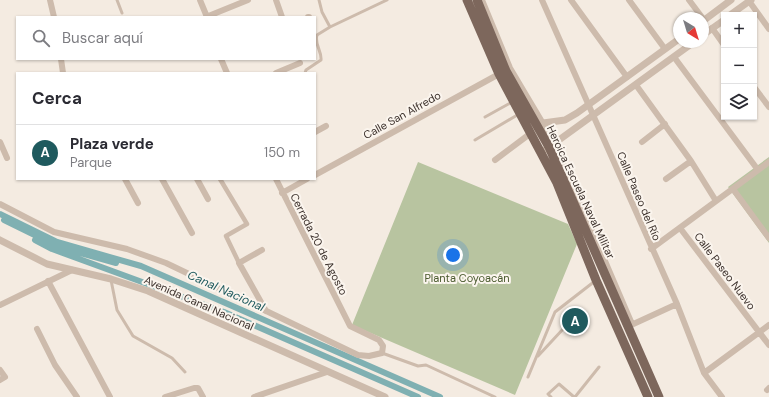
<!DOCTYPE html>
<html lang="es">
<meta charset="utf-8">
<style>
body{margin:0;font-family:"DM Sans",sans-serif;background:#f7f7f7;color:#2b2b33}
.controls{position:absolute;right:12px;top:12px;display:grid;overflow:hidden;border-radius:0px;box-shadow:0 1px 3px #0004}
.controls button{width:36px;height:36px;display:grid;place-items:center;padding:0;border:0;border-bottom:1px solid #e1e1e2;background:#fff;color:#2b2b33;font:20px sans-serif}
.compass{position:absolute;left:673px;top:12px;width:36px;height:36px;border-radius:50%;background:#fff;box-shadow:0 1px 3px #0004;rotate:142deg}
.you{position:absolute;left:453px;top:255px;width:14px;height:14px;margin:-10px;border:3px solid #fff;border-radius:50%;background:#1a73e8;box-shadow:0 0 0 6px #1a73e833}
.badge{display:grid;place-items:center;width:26px;height:26px;border-radius:50%;background:#1f5a5e;color:#fff;font-size:13px;font-weight:700}
.pin{position:absolute;translate:-50% -50%;border:2px solid #fff;box-shadow:0 1px 4px #0006}
.list{margin:0;padding:0;list-style:none}
h2{display:flex;justify-content:space-between;align-items:center;height:52px;margin:0;padding:0 16px;font-size:17px}
h2 small{font-size:13px;font-weight:400;color:#7c7c81}
.list li{display:grid;grid-template-columns:26px 1fr auto;gap:12px;align-items:center;box-sizing:border-box;height:56px;padding:0 16px;border-top:1px solid #e1e1e2}
.list b{display:block;font-size:15px;white-space:nowrap}
.list p{margin:0;font-size:13px;white-space:nowrap;color:#7c7c81}
.list em{font-size:13px;font-style:normal;color:#7c7c81}
.icon{flex:none;width:22px;height:22px;fill:none;stroke:currentColor;stroke-width:2;stroke-linecap:round;stroke-linejoin:round}
.map{position:relative;flex:none;width:769px;height:397px;overflow:hidden}
.search{position:absolute;background:#fff;box-shadow:0 1px 3px #0004;left:16px;top:16px;width:300px;height:44px;display:flex;align-items:center;gap:10px;box-sizing:border-box;padding:0 14px;border-radius:0px;color:#7c7c81;font-size:15px}
.panel{position:absolute;background:#fff;box-shadow:0 1px 3px #0004;left:16px;top:72px;width:300px;height:108px;border-radius:0px}
.map>svg:first-child{display:block}
</style>
<div class="map">
<svg width="769" height="397" viewBox="0 0 769 397">
<rect width="100%" height="100%" fill="#f4ebe1"/>
<path fill="#b8c4a0" d="M 769,157 L 769,243 L 728,187 Z
M 418,162 L 568,224 L 577,244 L 515,395 L 352,325 Z"/>
<g fill="none" stroke-linecap="round" stroke-linejoin="round">
<path stroke="#7fb0b2" stroke-width="6" d="M 0,214 L 57,242 L 141,266 L 440,397
M 4,220 L 59,247 L 116,263
M 35,240 L 52,249 L 224,312 L 418,397"/>
<path stroke="#cdbbac" stroke-width="3" d="M 117,0 L 122,13
M 330,27 L 387,0
M 305,73 L 306,70 L 321,60 C 322,51 314,44 317,35 L 330,27 L 322,12 L 319,0
M 485,117 L 512,102
M 475,140 L 519,114
M 111,280 L 117,310 L 133,336 L 172,358 L 185,372
M 382,353 L 418,366 L 426,365 L 495,397
M 538,356 L 564,328
M 528,377 L 555,312 L 595,281
M 551,397 L 548,394 L 559,384 L 574,397
M 575,397 L 599,367"/>
<path stroke="#cdbbac" stroke-width="4.5" d="M 220,179 L 247,224 L 226,236 L 239,263"/>
<path stroke="#cdbbac" stroke-width="6" d="M 50,0 L 54,17
M 200,0 L 207,17
M 276,0 L 282,17
M 482,0 L 510,68 L 554,142 L 632,324
M 542,0 L 677,304 L 704,373 L 722,397
M 571,0 L 627,77
M 629,0 L 665,49
M 689,0 L 704,20
M 749,1 L 769,29
M 206,17 L 248,0
M 308,17 L 309,17
M 712,28 L 724,45
M 674,57 L 758,170
M 61,59 L 63,73
M 221,59 L 227,73
M 276,73 L 300,63
M 636,85 L 691,161 L 716,201
M 754,87 L 769,107
M 315,132 L 326,126
M 0,142 L 7,158
M 642,142 L 665,124
M 495,160 L 531,133
M 315,175 L 499,74
M 125,179 L 138,203
M 162,179 L 192,233
M 197,179 L 208,199
M 666,179 L 691,161
M 733,189 L 769,238
M 282,193 L 307,179
M 0,204 L 54,232 L 127,249 L 166,263 L 358,355 L 369,356 L 382,353 L 383,346 L 379,340 L 350,326 L 276,179
M 680,228 L 769,345
M 651,249 L 769,162
M 262,250 L 239,263 L 266,311
M 48,281 L 110,397
M 0,305 L 72,270
M 629,326 L 677,304
M 37,329 L 55,365 L 77,397
M 0,370 L 5,377 L 0,380
M 704,373 L 769,325
M 767,390 L 769,388
M 165,397 L 194,388 L 198,388 L 203,397
M 254,397 L 327,372"/>
<path stroke="#cdbbac" stroke-width="7" d="M 730,15 L 751,0
M 703,21 L 731,0
M 703,35 L 724,20
M 536,124 L 565,120 L 577,113 L 679,39
M 541,153 L 694,42
M 0,240 L 47,264 L 111,279 L 148,291 L 385,397"/>
<path stroke="#7d675c" stroke-width="9" d="M 467,0 L 499,74 L 557,183 L 596,280 L 648,397
M 477,0 L 506,71 L 549,147 L 659,397"/>
</g>
<g text-anchor="middle" stroke-width="4" stroke-linejoin="round" paint-order="stroke">
<g font-size="11" fill="#3b302b" stroke="#fbf5ee">
<text transform="translate(402 115) rotate(-29)" y="4">Calle San Alfredo</text>
<text transform="translate(581 192) rotate(65)" y="4">Heroica Escuela Naval Militar</text>
<text transform="translate(639 196) rotate(67)" y="4">Calle Paseo del Río</text>
<text transform="translate(319 244) rotate(63)" y="4">Cerrada 20 de Agosto</text>
<text transform="translate(725 271) rotate(53)" y="4">Calle Paseo Nuevo</text>
<text transform="translate(199 303) rotate(24)" y="4">Avenida Canal Nacional</text>
</g>
<g font-size="11" fill="#4a5a2e" stroke="#fbf5ee">
<text x="467" y="282">Planta Coyoacán</text>
</g>
<g font-size="12" font-style="italic" fill="#1f5a5e" stroke="#fbf5ee">
<text transform="translate(226 291) rotate(24)" y="4">Canal Nacional</text>
</g>
</g>
</svg>
<div class="controls">
<button>+</button>
<button>−</button>
<button><svg class="icon" aria-label="layers" viewBox="0 0 24 24"><path d="M12 4l9 5-9 5-9-5zM3 14l9 5 9-5"/></svg></button>
</div>
<svg class="compass" viewBox="-18 -18 36 36"><path d="M0-13l5 13h-10z" fill="#e53935"/><path d="M0 13l5-13h-10z" fill="#7c7c81"/></svg>
<div class="you"></div>
<div class="pin badge" style="left:575px;top:321px">A</div>
<div class="search"><svg class="icon" aria-label="search" viewBox="0 0 24 24"><circle cx="10" cy="10" r="6"/><path d="M15 15l6 6"/></svg>Buscar aquí</div>
<section class="panel">
<h2>Cerca<small></small></h2>
<ul class="list">
<li><span class="badge">A</span><div><b>Plaza verde</b><p>Parque</p></div><em>150 m</em></li>
</ul>
</section>
</div>
